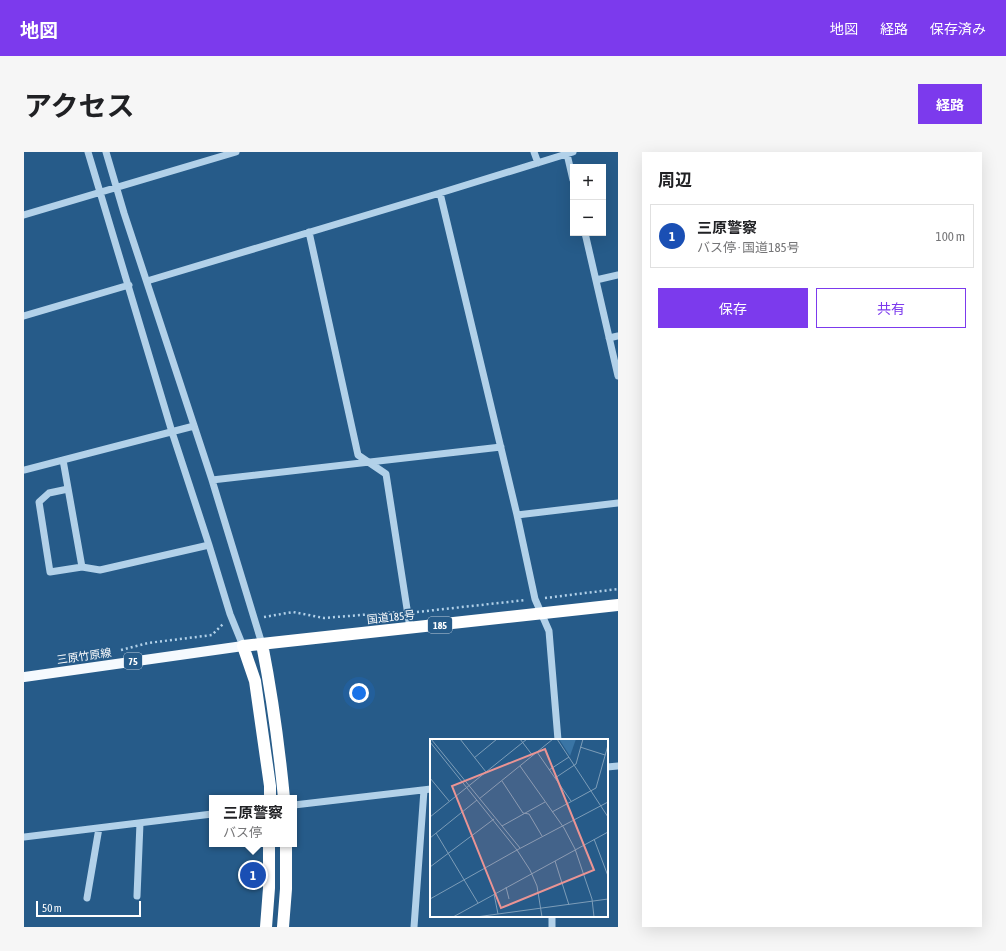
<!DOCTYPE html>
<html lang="ja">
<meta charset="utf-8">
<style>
body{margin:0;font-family:"Asap Condensed","Noto Sans JP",sans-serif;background:#f6f6f6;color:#202124}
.controls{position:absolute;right:12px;top:12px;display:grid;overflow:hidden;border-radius:0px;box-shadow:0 4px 16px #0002}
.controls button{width:36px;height:36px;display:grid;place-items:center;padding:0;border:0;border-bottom:1px solid #e0e0e0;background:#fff;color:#202124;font:20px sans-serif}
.scale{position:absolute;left:12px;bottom:10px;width:105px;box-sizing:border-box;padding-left:4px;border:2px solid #fff;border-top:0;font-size:11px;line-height:14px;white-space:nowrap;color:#fff;-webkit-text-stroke:3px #265b89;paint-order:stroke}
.you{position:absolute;left:335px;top:541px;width:14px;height:14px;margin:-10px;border:3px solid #fff;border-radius:50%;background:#1a73e8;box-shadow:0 0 0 6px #1a73e833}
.badge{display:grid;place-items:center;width:26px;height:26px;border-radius:50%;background:#7c3aed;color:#fff;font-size:13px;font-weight:700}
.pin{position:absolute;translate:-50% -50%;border:2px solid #fff;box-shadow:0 1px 4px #0006}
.popup{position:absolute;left:185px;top:643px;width:88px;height:52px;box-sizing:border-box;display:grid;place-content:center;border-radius:0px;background:#fff;filter:drop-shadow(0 1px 3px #0005);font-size:13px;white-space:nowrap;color:#757577}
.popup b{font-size:15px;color:#202124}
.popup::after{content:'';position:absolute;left:50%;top:100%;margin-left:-8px;border:8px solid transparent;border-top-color:#fff}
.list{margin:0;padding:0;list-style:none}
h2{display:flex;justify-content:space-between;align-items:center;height:52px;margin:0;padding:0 16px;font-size:17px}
h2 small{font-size:13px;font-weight:400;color:#757577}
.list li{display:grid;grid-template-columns:26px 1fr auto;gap:12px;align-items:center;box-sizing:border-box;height:64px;margin:0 8px 8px;padding:0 8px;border:1px solid #e0e0e0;border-radius:0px}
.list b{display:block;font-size:15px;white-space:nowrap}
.list p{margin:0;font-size:13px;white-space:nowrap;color:#757577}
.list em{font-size:13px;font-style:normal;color:#757577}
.actions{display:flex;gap:8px;padding:12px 16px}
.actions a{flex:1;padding:9px 0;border:1px solid #7c3aed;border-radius:0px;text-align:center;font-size:14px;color:#7c3aed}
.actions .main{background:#7c3aed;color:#fff}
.map{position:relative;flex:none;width:594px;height:775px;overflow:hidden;border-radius:0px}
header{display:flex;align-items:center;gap:24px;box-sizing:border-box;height:56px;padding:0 20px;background:#7c3aed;color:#fff}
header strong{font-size:19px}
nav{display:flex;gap:22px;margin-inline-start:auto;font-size:14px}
.intro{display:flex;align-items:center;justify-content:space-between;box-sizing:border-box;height:96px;padding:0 24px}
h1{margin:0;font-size:28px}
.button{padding:10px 18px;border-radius:0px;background:#7c3aed;color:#fff;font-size:14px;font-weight:700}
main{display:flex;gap:24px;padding:0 24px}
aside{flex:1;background:#fff;border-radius:0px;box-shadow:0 4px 16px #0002}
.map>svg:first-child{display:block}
</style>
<header>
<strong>地図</strong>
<nav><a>地図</a><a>経路</a><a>保存済み</a></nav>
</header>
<div class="intro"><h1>アクセス</h1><a class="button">経路</a></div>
<main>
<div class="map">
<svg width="594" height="775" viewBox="0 0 594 775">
<rect width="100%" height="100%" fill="#265b89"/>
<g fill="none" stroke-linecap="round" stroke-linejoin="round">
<path stroke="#b2d1e9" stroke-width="2.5" stroke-dasharray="2 3" stroke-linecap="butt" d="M 521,446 L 594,437
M 393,460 L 502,448
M 240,465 L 269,460 L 300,466 L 374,460
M 97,498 L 124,491 L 188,483 L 200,471"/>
<path stroke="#b2d1e9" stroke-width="7" d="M 64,0 L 148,280 L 185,393 L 206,462 L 219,494
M 82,0 L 100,61 L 188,328 L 238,492
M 510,0 L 514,11
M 543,2 L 549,28
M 416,41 L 493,363 L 511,447 L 525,479 L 534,588
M 0,63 L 212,0
M 285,80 L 334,303 L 362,322 L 386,476
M 561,81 L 594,224
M 572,128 L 594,123
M 123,129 L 416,41 L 549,0
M 0,164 L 105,133
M 585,186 L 594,184
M 39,308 L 58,415 L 76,418 L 185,393
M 0,318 L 170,274
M 188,328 L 477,295
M 44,337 L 25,341 L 15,350 L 26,420 L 58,415
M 493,363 L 594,351
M 583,615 L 594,614
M 270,653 L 407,637
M 0,685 L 188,662
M 113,744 L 116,671
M 63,746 L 75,676
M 390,775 L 400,638
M 528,775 L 528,764"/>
<path stroke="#f5fafe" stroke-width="10" d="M 0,525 L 219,494"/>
<path stroke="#fff" stroke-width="12" d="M 238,492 C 248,543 255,594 260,646
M 246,646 L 246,634 L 231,529 L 219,494 L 594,453
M 242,775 L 245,736 L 245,692
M 259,775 L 262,737 L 262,692"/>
</g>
<g text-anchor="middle" stroke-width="3" stroke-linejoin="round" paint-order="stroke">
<g fill="#265b89" stroke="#becedc" stroke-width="1">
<rect x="404" y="465" width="24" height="16" rx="3"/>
<rect x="100" y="501" width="18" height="16" rx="3"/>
</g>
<g font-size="10" font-weight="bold" fill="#fff">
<text x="416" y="477">185</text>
<text x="109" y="513">75</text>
</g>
<g font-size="11" fill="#fff" stroke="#265b89">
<text transform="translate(367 465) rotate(-6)" y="4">国道185号</text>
<text transform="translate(60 504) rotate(-8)" y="4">三原竹原線</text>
</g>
</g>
<g transform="translate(406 587)">
<rect width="178" height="178" fill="#265b89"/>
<path d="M 129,0 L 146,0 L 140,17 Z" fill="#3a75a5"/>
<path fill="none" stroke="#7d9db8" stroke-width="1" d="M 1,0 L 90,109M 30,0 L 56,33M 90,0 L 103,17M 127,0 L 178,78M 0,3 L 87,111M 150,8 L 175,16M 107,13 L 141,62M 44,19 L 67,0M 90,27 L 134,89 L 145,110 L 162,160 L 164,178M 119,31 L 139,18M 0,39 L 19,62M 125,39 L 146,25 L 153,0M 72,42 L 93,74 L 99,75 L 112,97M 49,60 L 123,0M 122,73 L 166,49 L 178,6M 0,78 L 97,0M 72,87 L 115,63M 6,94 L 48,164M 0,99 L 47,61M 164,100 L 178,137M 125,122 L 139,166M 0,128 L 64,80M 76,148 L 79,160M 64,155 L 68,175M 0,160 L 87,111M 23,178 L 178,93M 46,178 L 178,160M 112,178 L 107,147 L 100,131 L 87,111 L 178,63"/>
<path fill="#ea9494" fill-opacity="0.15" stroke="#ea9494" stroke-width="2" d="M 115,10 L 164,131 L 71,169 L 22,47 Z"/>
<rect width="178" height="178" fill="none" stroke="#fff" stroke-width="2"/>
</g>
</svg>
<div class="controls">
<button>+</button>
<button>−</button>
</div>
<div class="scale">50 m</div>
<div class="you"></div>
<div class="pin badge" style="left:229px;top:723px;background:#1a4fb4">1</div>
<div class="popup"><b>三原警察</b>バス停</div>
</div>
<aside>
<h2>周辺<small></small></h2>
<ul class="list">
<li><span class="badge" style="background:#1a4fb4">1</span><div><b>三原警察</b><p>バス停 · 国道185号</p></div><em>100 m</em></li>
</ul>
<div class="actions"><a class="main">保存</a><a>共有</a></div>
</aside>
</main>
